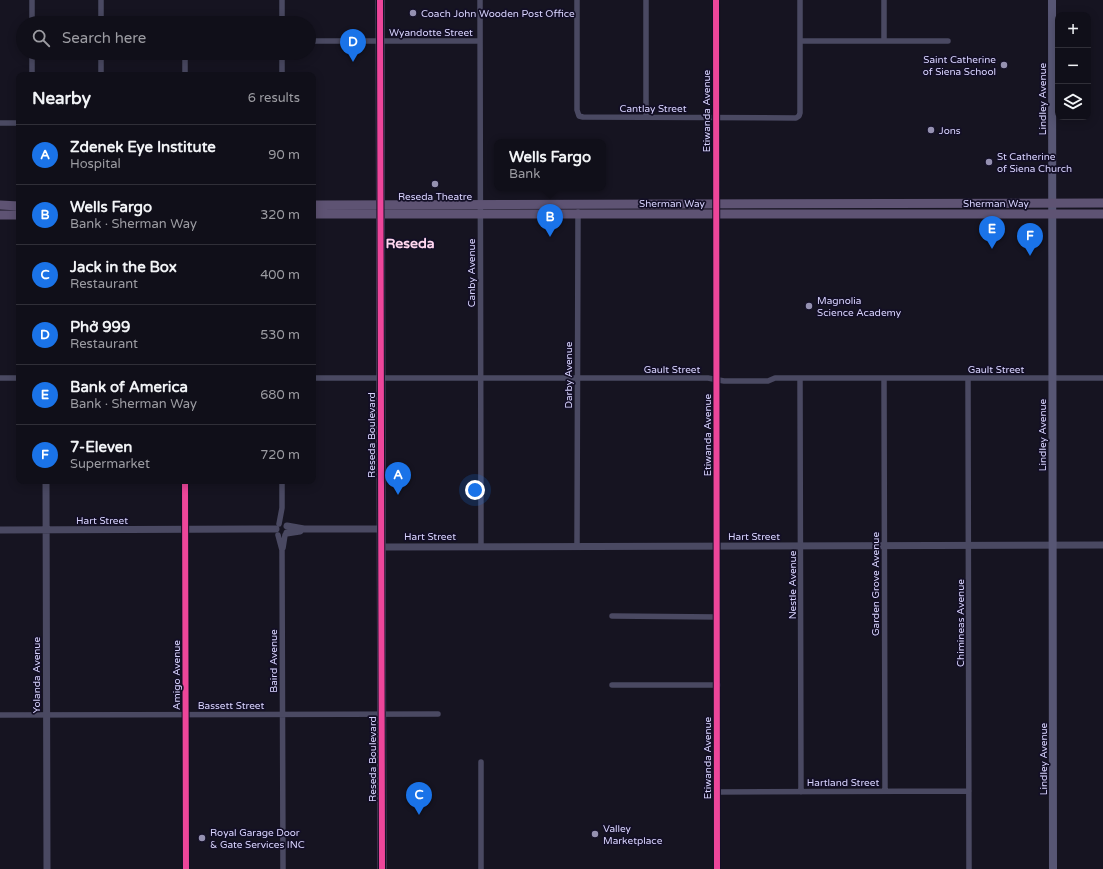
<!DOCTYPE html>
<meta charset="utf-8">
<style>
body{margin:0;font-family:"Varela Round",sans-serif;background:#1e1d26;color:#f1f3f6}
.controls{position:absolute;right:12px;top:12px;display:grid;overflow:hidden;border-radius:8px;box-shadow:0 2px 10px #0003}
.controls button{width:36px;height:36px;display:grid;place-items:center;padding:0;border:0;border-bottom:1px solid #302f38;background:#100f19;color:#f1f3f6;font:20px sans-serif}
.you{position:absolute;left:475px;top:490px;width:14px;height:14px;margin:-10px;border:3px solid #fff;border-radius:50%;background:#1a73e8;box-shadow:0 0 0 6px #1a73e833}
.badge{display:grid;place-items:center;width:26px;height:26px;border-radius:50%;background:#1a73e8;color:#fff;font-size:13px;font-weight:700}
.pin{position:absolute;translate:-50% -33px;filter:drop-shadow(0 1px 2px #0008)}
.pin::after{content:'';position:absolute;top:21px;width:14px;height:12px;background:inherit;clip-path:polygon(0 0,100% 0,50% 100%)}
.popup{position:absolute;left:494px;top:139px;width:112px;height:52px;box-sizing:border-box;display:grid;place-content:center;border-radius:8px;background:#100f19;filter:drop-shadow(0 1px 3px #0005);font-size:13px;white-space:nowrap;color:#9c9ca2}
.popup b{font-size:15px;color:#f1f3f6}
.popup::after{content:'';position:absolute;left:50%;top:100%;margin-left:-8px;border:8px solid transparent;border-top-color:#100f19}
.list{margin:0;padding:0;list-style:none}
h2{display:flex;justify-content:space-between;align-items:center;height:52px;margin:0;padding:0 16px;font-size:17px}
h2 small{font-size:13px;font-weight:400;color:#9c9ca2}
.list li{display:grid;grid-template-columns:26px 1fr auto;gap:12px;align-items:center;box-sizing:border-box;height:60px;padding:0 16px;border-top:1px solid #302f38}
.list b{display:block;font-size:15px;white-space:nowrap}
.list p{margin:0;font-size:13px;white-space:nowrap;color:#9c9ca2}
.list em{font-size:13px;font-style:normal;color:#9c9ca2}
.icon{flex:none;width:22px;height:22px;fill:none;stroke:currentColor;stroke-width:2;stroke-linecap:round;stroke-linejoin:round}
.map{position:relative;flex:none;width:1103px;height:869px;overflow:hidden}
.search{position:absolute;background:#100f19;box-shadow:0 2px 10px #0003;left:16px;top:16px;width:300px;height:44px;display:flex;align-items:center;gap:10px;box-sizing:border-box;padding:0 14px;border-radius:22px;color:#9c9ca2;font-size:15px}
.panel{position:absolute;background:#100f19;box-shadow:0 2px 10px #0003;left:16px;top:72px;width:300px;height:412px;border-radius:8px}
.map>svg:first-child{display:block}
</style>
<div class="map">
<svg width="1103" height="869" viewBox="0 0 1103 869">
<rect width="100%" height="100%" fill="#161421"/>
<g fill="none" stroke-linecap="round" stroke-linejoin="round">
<path stroke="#4a4962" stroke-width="5.5" d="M 32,0 L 32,23
M 101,0 L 101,23
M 480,0 L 481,546
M 577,0 L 577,110 L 579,116 L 583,117 L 796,118 L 799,116 L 800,113 L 800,0
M 646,0 L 646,117
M 716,0 L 717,869
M 282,23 L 282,0
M 309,41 L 480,41
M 800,41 L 948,41
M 884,41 L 884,0
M 32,53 L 32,75
M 101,53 L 101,75
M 185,53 L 185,75
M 282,75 L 282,53
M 0,123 L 19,123
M 0,378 L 19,378
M 313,378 L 708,378 L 724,381 L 768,381 L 775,378 L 1103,378
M 800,378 L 801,792
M 884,378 L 885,791
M 968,378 L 969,869
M 185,481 L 186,869
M 279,524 L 282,508 L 282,481
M 278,535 L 282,550 L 283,869
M 577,546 L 578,212
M 283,548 L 285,535
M 612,616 L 717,617
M 612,685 L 718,685
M 0,715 L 438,714
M 717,792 L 969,791
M 481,869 L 481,762"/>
<path stroke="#4a4962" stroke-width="7" d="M 46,481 L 47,869
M 287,526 L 304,529 L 381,529
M 0,530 L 276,529
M 287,533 L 300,531
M 382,547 L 1103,545"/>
<path stroke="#575674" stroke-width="8" d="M 1052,0 L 1053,869"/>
<path stroke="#5e5373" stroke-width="9" d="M 380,0 L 382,869
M 0,205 L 19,206
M 313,205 L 1103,203
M 313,214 L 1103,214
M 0,215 L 19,215"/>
<g stroke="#130f26" stroke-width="8">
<path id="cycleway" d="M 380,0 L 382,869
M 716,0 L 717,869
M 185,481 L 186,869"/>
</g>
<use href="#cycleway" stroke="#ed469a" stroke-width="6"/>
</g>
<g fill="#9591b1" stroke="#130f26" stroke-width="1.5">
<circle cx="413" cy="13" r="4"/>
<circle cx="1004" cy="65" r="4"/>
<circle cx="931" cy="130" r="4"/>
<circle cx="989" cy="162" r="4"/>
<circle cx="435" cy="184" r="4"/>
<circle cx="809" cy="306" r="4"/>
<circle cx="595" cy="834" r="4"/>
<circle cx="202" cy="838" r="4"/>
</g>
<g text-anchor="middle" stroke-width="3.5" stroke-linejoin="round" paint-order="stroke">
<g font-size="10" fill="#d9d4ff" stroke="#130f26" text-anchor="start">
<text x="421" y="17">Coach John Wooden Post Office</text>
<text x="996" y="63" text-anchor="end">Saint Catherine<tspan x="996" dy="12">of Siena School</tspan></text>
<text x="939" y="134">Jons</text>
<text x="997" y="160">St Catherine<tspan x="997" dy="12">of Siena Church</tspan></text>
<text x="435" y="200" text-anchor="middle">Reseda Theatre</text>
<text x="817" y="304">Magnolia<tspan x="817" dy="12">Science Academy</tspan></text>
<text x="603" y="832">Valley<tspan x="603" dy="12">Marketplace</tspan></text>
<text x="210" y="836">Royal Garage Door<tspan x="210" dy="12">&amp; Gate Services INC</tspan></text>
</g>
<g font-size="10" fill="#d9d4ff" stroke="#130f26">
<text x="431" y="36">Wyandotte Street</text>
<text transform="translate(1042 99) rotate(-90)" y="4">Lindley Avenue</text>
<text x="653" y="112">Cantlay Street</text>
<text transform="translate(706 111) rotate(-90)" y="4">Etiwanda Avenue</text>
<text x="672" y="207">Sherman Way</text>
<text x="996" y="207">Sherman Way</text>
<text transform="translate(471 273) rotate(-90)" y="4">Canby Avenue</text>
<text x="672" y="373">Gault Street</text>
<text x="996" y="373">Gault Street</text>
<text transform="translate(568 375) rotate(-90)" y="4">Darby Avenue</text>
<text transform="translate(371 435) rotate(-90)" y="4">Reseda Boulevard</text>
<text transform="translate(707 435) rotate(-90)" y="4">Etiwanda Avenue</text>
<text transform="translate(1042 435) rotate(-90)" y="4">Lindley Avenue</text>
<text x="102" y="524">Hart Street</text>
<text x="430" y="540">Hart Street</text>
<text x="754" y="540">Hart Street</text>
<text transform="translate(875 584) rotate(-90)" y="4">Garden Grove Avenue</text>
<text transform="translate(792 585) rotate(-90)" y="4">Nestle Avenue</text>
<text transform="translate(960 623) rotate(-90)" y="4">Chimineas Avenue</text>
<text transform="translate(273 661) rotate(-90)" y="4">Baird Avenue</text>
<text transform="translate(36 675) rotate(-90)" y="4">Yolanda Avenue</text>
<text transform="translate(176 675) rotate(-90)" y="4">Amigo Avenue</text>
<text x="231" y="709">Bassett Street</text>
<text transform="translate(707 758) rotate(-90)" y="4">Etiwanda Avenue</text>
<text transform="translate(372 759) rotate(-90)" y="4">Reseda Boulevard</text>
<text transform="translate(1043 759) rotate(-90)" y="4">Lindley Avenue</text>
<text x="843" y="786">Hartland Street</text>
</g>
<g font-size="14" font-weight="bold" fill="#ffd6f0" stroke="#130f26">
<text x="410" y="248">Reseda</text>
</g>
</g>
</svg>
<div class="controls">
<button>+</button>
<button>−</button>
<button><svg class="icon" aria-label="layers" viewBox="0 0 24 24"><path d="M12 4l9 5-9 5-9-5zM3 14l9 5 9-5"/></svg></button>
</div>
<div class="you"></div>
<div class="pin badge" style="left:398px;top:495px">A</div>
<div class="pin badge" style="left:550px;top:237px">B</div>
<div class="popup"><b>Wells Fargo</b>Bank</div>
<div class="pin badge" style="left:419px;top:815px">C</div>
<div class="pin badge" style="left:353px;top:62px">D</div>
<div class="pin badge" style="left:992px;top:249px">E</div>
<div class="pin badge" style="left:1030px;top:256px">F</div>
<div class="search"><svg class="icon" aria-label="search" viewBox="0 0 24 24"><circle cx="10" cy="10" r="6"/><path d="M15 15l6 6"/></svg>Search here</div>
<section class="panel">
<h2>Nearby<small>6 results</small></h2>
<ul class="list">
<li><span class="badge">A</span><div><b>Zdenek Eye Institute</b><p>Hospital</p></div><em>90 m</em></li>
<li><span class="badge">B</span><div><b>Wells Fargo</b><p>Bank · Sherman Way</p></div><em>320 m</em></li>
<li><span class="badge">C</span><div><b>Jack in the Box</b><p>Restaurant</p></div><em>400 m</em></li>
<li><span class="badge">D</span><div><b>Phở 999</b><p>Restaurant</p></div><em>530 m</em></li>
<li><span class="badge">E</span><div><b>Bank of America</b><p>Bank · Sherman Way</p></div><em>680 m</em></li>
<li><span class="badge">F</span><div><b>7-Eleven</b><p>Supermarket</p></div><em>720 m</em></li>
</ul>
</section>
</div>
